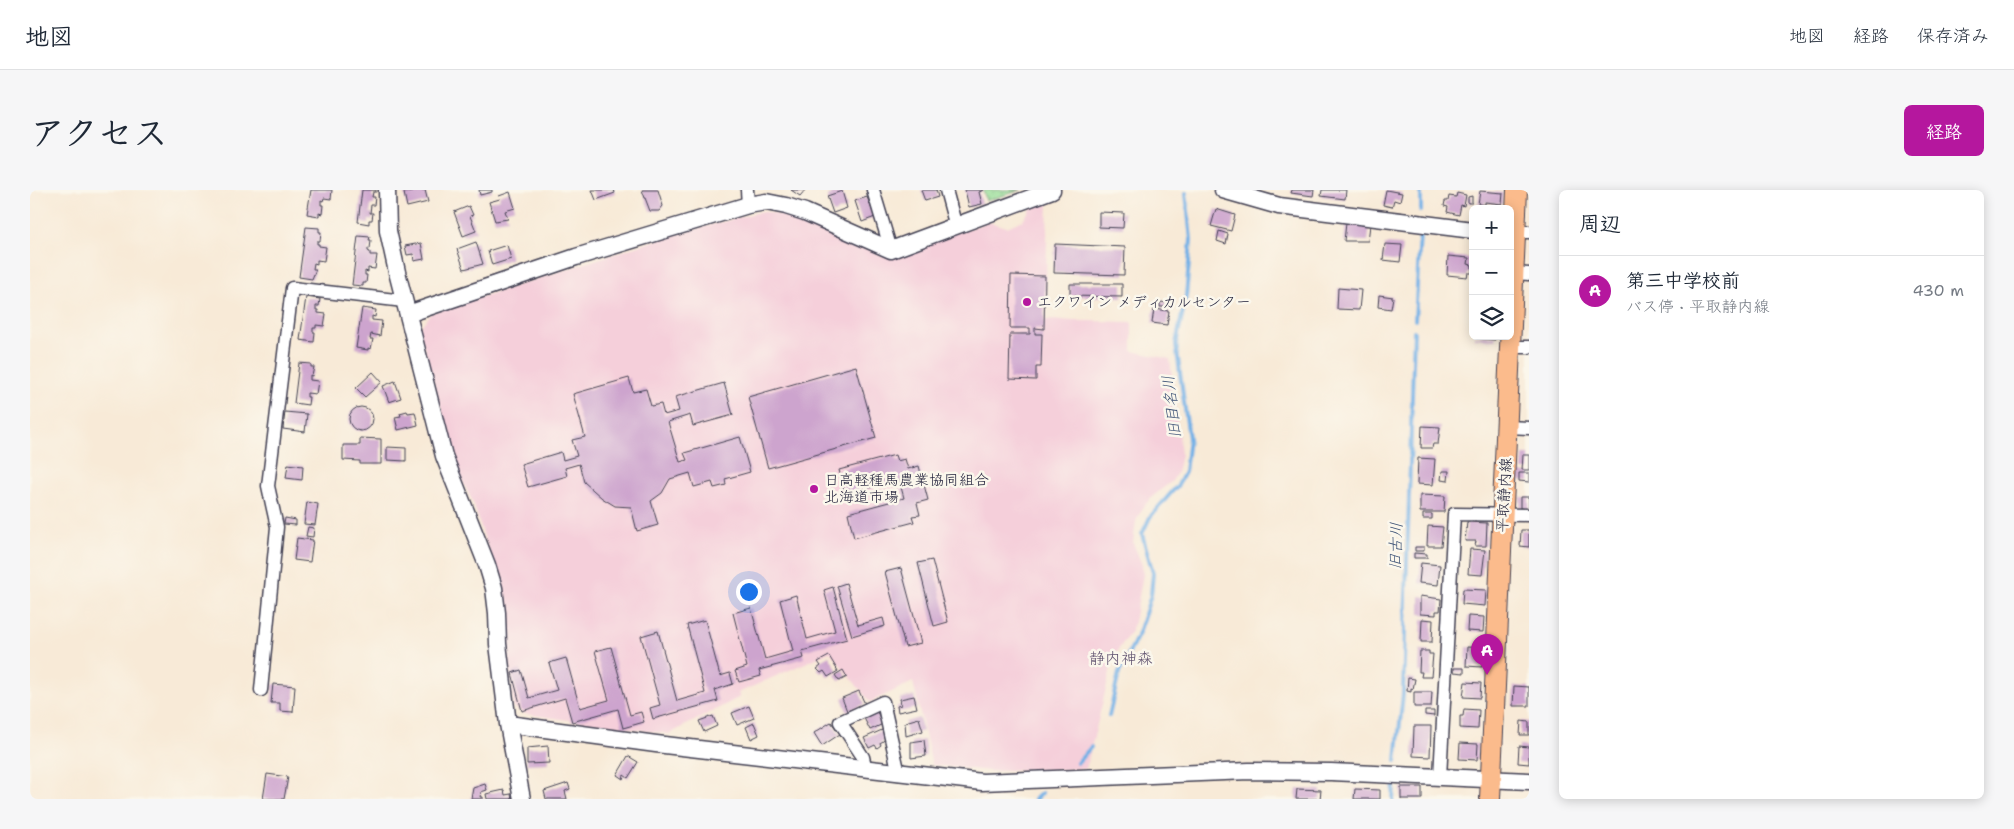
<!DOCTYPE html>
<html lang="ja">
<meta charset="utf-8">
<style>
body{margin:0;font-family:"Shantell Sans","Klee One",sans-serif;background:#f6f6f7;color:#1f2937}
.controls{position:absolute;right:15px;top:15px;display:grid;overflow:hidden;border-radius:8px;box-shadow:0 2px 12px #0003}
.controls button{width:45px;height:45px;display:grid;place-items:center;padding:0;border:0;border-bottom:1px solid #e0e1e3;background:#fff;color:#1f2937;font:25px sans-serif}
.you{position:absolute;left:718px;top:401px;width:18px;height:18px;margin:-12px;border:4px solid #fff;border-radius:50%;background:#1a73e8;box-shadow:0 0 0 8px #1a73e833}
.badge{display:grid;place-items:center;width:32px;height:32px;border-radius:50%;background:#b5179e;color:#fff;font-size:16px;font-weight:700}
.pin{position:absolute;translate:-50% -41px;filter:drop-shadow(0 1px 2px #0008)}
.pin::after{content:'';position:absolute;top:26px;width:18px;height:15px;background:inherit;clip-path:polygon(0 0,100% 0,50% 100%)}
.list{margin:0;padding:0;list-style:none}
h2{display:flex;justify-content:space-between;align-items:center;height:65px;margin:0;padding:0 20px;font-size:21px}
h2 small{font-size:16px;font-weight:400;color:#747a83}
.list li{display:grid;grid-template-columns:32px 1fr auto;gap:15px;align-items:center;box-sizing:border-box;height:70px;padding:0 20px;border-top:1px solid #e0e1e3}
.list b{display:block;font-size:19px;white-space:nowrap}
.list p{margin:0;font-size:16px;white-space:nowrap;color:#747a83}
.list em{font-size:16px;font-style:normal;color:#747a83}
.icon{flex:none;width:28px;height:28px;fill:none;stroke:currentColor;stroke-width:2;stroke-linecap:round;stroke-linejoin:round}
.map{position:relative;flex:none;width:1499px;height:609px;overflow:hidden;border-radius:8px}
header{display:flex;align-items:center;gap:30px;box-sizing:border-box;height:70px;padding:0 25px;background:#fff;border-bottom:1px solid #e0e1e3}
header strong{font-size:24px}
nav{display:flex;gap:28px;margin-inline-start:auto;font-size:18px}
.intro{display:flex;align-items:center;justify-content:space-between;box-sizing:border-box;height:120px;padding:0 30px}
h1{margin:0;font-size:35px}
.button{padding:12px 22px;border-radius:8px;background:#b5179e;color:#fff;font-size:18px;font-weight:700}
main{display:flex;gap:30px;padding:0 30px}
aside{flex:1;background:#fff;border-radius:8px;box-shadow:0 2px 12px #0003}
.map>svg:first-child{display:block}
</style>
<header>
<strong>地図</strong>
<nav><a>地図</a><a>経路</a><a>保存済み</a></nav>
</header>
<div class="intro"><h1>アクセス</h1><a class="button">経路</a></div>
<main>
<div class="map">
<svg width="1499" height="609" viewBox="0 0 1499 609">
<defs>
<pattern id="grass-dots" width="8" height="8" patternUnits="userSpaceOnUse" patternTransform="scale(1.25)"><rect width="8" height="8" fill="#96dd97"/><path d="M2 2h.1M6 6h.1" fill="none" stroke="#81bd83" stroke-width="1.8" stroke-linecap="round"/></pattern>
</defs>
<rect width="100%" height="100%" fill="#fbf7ec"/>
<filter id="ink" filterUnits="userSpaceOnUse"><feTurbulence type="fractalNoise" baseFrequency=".02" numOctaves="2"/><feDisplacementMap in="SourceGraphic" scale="10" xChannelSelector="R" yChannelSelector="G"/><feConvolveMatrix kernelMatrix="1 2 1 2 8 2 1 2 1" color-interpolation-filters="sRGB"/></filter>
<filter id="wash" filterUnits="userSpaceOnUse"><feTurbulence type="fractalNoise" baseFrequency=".0096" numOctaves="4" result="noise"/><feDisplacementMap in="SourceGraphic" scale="20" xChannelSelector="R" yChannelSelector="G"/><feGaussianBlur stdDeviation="1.12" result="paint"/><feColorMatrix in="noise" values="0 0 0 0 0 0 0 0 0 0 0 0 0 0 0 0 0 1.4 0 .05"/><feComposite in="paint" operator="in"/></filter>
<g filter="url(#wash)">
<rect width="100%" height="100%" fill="#f8ead7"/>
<path fill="#f5cfda" d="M 1018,10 L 1015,130 L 1102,132 L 1102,161 L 1140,169 L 1151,264 L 1147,283 L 1142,291 L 1122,307 L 1113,317 L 1106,331 L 1103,353 L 1112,375 L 1113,385 L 1104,432 L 1101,441 L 1084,466 L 1056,579 L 961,581 L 902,575 L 883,492 L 840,512 L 800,462 L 708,503 L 710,507 L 639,544 L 495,524 L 483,517 L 473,406 L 442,310 L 432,291 L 424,266 L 389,139 L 401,123 L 633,48 L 729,22 L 740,22 L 797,37 L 852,66 L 959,32 L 977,37 L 993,30 L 1003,15 Z"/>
<path fill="url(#grass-dots)" stroke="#5c8069" d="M 953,0 L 991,0 L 956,11 Z"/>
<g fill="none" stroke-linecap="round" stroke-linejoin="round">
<path stroke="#74b1e6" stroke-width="4" d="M 1391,21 L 1391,0
M 1385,130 L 1390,44
M 1079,526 L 1089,483 L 1109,443 L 1121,405 L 1123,383 L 1112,344 L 1120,327 L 1148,295 L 1155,282 L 1159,248 L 1146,154 L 1156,106 L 1161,50 L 1156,3
M 1366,571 L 1373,504 L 1384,141
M 1047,573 L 1061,557
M 1005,609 L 1012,603
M 1363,609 L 1364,594"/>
</g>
<g id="blocks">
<path fill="#cda4ce" d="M 281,0 L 302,0 L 301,9 L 294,8 L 293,11 L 291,10 L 291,15 L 293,15 L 292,24 L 289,23 L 289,26 L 277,24 Z
M 332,0 L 346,0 L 346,2 L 343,2 L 342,7 L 345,7 L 344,15 L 341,15 L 340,23 L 343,23 L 342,30 L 339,30 L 339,34 L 328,32 Z
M 381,0 L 395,0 L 398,12 L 377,17 L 374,3 L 382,2 Z
M 449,0 L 462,0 L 462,2 L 450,5 Z
M 562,0 L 584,0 L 585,3 L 566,10 Z
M 612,0 L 628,0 L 633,16 L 629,21 L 620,21 Z
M 761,0 L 775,0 L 770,6 Z
M 891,0 L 906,0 L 908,7 L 895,11 Z
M 935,0 L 954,0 L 949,2 L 952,14 L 939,17 Z
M 1262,0 L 1284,0 L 1283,6 L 1261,3 Z
M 1292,0 L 1316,0 L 1315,9 L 1291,6 Z
M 1356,0 L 1372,3 L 1370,12 L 1364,10 L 1362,17 L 1353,15 Z
M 812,1 L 817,18 L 803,23 L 797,6 Z
M 1450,1 L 1473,3 L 1472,14 L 1455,12 L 1455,15 L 1448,14 Z
M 480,2 L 485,18 L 475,21 L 478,29 L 465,31 L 459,12 L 470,9 L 469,6 Z
M 1427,3 L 1436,5 L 1434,16 L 1431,15 L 1429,25 L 1417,22 L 1418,17 L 1414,16 L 1415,11 L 1418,11 L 1419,6 L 1426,7 Z
M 1442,6 L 1442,13 L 1438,13 L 1438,7 Z
M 837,7 L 845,27 L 832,32 L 825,11 Z
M 439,16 L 443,25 L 440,26 L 446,41 L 433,46 L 424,22 Z
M 1186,19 L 1205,25 L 1201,41 L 1181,36 Z
M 1069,22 L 1094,23 L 1093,38 L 1069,37 Z
M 1316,33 L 1340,35 L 1338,51 L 1314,51 Z
M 276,37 L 289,38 L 289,42 L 291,42 L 290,51 L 287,51 L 287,54 L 289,54 L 289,56 L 296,57 L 294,71 L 287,70 L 287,74 L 284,73 L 283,79 L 286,79 L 282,89 L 269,87 Z
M 1189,41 L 1198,44 L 1196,54 L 1187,51 Z
M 328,46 L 340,47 L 339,50 L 341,50 L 340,59 L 338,58 L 338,61 L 340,62 L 340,65 L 347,65 L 345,79 L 338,78 L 338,82 L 335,81 L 335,85 L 337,85 L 336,93 L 333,93 L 333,96 L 322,95 Z
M 446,52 L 453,74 L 434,79 L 427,59 Z
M 391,53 L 394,69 L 384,71 L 383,64 L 377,65 L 375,56 Z
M 1025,54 L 1095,57 L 1094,85 L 1024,83 Z
M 1355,54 L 1372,55 L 1370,72 L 1353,70 Z
M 477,55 L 481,69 L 462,75 L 458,61 Z
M 1418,66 L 1439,68 L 1438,74 L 1442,75 L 1442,83 L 1438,83 L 1437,87 L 1417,85 Z
M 981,85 L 1015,86 L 1014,139 L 1005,138 L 1005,144 L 1012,144 L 1011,177 L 1006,177 L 1006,190 L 979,189 L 980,144 L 1000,144 L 1000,138 L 980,138 Z
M 1040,94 L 1092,94 L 1092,107 L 1040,106 Z
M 1308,98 L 1331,100 L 1329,120 L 1307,119 Z
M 1349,105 L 1363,107 L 1361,119 L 1348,117 Z
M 276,107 L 290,109 L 289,116 L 286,116 L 286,120 L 288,120 L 288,123 L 296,124 L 294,136 L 286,135 L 286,138 L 283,138 L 283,142 L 285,142 L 284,152 L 270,150 Z
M 1130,112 L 1140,113 L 1139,117 L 1130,117 Z
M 332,118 L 346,120 L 345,127 L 342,126 L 342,130 L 352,131 L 350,146 L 341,144 L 340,149 L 343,149 L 341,159 L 338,158 L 338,160 L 326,158 Z
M 1124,119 L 1139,121 L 1137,135 L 1122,133 Z
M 1445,146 L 1466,146 L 1465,150 L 1445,148 Z
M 269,173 L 281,174 L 281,177 L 284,177 L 282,186 L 280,185 L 280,190 L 288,191 L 286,204 L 277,203 L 277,207 L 279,207 L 278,215 L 264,213 Z
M 826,176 L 846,248 L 738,278 L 718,207 Z
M 343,182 L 352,192 L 335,207 L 326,198 Z
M 599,188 L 603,202 L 616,199 L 621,216 L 631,214 L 634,225 L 649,221 L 645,207 L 694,193 L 703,225 L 663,236 L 660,225 L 638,232 L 650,272 L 657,270 L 654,263 L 710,247 L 720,282 L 695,289 L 696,295 L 684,298 L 682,292 L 664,297 L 660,283 L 640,289 L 632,303 L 621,311 L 628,335 L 607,341 L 601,317 L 585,316 L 572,308 L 554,292 L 549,274 L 535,278 L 537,286 L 498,297 L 491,274 L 531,262 L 533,270 L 547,266 L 542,250 L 555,247 L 543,204 Z
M 365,191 L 371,208 L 359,212 L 353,196 Z
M319 229a12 12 0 1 1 24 0a12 12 0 1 1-24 0Z
M 377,221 L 378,223 L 385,222 L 388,235 L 368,240 L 365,227 L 371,226 L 370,223 Z
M 255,222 L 277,224 L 275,242 L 253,239 Z
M 1392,236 L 1410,237 L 1408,254 L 1403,254 L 1402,258 L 1391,258 Z
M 330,248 L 351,249 L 351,274 L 330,274 L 330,271 L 313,270 L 313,255 L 330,255 Z
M 357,257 L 376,258 L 376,271 L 357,270 Z
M 865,265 L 867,271 L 875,269 L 878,279 L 889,276 L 898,310 L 887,313 L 890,325 L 882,326 L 884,332 L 824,348 L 818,323 L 874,308 L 869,290 L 815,304 L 809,280 Z
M 1493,265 L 1499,265 L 1499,280 L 1492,280 Z
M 1388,268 L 1405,269 L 1403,295 L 1387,294 Z
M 258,274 L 273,276 L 272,290 L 256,288 Z
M 1412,281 L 1419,281 L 1418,291 L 1411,290 Z
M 1489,283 L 1499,283 L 1499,292 L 1489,291 Z
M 1390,305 L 1415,306 L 1414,322 L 1390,322 Z
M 1490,307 L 1499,307 L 1499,319 L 1490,318 Z
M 277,312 L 288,314 L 285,335 L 274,334 Z
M 1393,324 L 1402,324 L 1402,329 L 1393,329 Z
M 255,328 L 266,330 L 266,335 L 254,334 Z
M 1437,332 L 1457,333 L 1456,356 L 1445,356 L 1446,351 L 1435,351 Z
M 1398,336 L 1413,337 L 1411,356 L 1397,356 Z
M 278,337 L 284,338 L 283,347 L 276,346 Z
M 1491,340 L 1499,340 L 1499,357 L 1490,356 Z
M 267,348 L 283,350 L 280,372 L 264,370 Z
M 1385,357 L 1394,357 L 1394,361 L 1385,361 Z
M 1440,359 L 1455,360 L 1452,385 L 1438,384 Z
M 1384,363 L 1397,364 L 1397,368 L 1384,368 Z
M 902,370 L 918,432 L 904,436 L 888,373 Z
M 1391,373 L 1410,375 L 1408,395 L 1389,393 Z
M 871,378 L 891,453 L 875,457 L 855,382 Z
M 816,393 L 828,435 L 853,428 L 855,436 L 822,446 L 807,396 Z
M 803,397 L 817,449 L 772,461 L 774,468 L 729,480 L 731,486 L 709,492 L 705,481 L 717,477 L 703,423 L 721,418 L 735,469 L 763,461 L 750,410 L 766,405 L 777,449 L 805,441 L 794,400 Z
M 1433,399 L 1456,400 L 1455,416 L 1432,414 Z
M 1390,406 L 1411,409 L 1410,421 L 1406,421 L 1406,425 L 1390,424 Z
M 1438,426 L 1454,427 L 1453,442 L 1437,441 Z
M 1392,429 L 1403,430 L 1402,452 L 1391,452 Z
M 675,430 L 690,486 L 700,483 L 703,494 L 685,500 L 688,511 L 623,529 L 620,518 L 630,515 L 611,446 L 628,441 L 647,511 L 675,503 L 657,435 Z
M 581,457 L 600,525 L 611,522 L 614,532 L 593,538 L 588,519 L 542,532 L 535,508 L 492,521 L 482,483 L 491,480 L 499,508 L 527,500 L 519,473 L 536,468 L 550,518 L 579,510 L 565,461 Z
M 1437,457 L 1453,458 L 1452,477 L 1436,476 Z
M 1390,461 L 1399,461 L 1399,464 L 1403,464 L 1401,487 L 1391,487 L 1392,482 L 1389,482 Z
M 799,466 L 808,481 L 798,487 L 794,481 L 791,483 L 787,479 L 791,476 L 788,472 Z
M 1424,478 L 1434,478 L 1434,483 L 1424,482 Z
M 813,480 L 817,487 L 809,491 L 805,485 Z
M 1378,488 L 1385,489 L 1383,499 L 1381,498 L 1381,502 L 1377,501 Z
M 1435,492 L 1451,493 L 1450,508 L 1433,507 Z
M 243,494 L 265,496 L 263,522 L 250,521 L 250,513 L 241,513 Z
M 1484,496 L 1499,497 L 1499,516 L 1483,516 Z
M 829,501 L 835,514 L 817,521 L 812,508 Z
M 1384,502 L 1402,502 L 1401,517 L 1384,517 Z
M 884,506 L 887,518 L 868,522 L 867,516 L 871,515 L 870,509 Z
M 719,516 L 724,528 L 707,535 L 702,523 Z
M 1434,519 L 1449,520 L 1448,539 L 1430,538 L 1430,526 L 1433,526 Z
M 1395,521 L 1404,521 L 1404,526 L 1395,525 Z
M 847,522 L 853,534 L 840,540 L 834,528 Z
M 683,526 L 687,536 L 674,542 L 669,531 Z
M 889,528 L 893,541 L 876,546 L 875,532 Z
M 1491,531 L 1499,532 L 1499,545 L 1490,545 Z
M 801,532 L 810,544 L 792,556 L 784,543 Z
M 724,533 L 729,545 L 721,549 L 716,537 Z
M 1384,536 L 1401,536 L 1400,567 L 1383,566 Z
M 852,540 L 856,549 L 850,553 L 851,555 L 847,558 L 845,555 L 839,558 L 834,548 Z
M 894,550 L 896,566 L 881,568 L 881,552 Z
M 1430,553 L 1448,554 L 1447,570 L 1429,569 Z
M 518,556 L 519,573 L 497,574 L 497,558 Z
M 1489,556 L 1499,557 L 1499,574 L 1488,573 Z
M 598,566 L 608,572 L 598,588 L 594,585 L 593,589 L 587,585 Z
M 237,584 L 258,587 L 254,609 L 233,609 Z
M 538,593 L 540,599 L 535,601 L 537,609 L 516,609 L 514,601 Z
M 455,594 L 457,600 L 451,602 L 450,607 L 453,607 L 453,609 L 441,609 L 443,598 Z
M 1371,597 L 1392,597 L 1392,609 L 1371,609 Z
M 1267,599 L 1291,600 L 1290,609 L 1266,609 Z
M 1325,599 L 1350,600 L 1350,609 L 1324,609 Z
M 474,600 L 475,605 L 481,604 L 482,609 L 457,609 L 456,604 Z"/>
</g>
</g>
<g filter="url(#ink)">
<use href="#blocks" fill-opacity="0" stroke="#424052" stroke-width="1"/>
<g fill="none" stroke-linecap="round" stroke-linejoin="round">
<g stroke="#424052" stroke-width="15">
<path id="minor" d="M 717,0 L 718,15
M 843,0 L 861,60
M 916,0 L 926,37
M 1485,42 L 1499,42
M 1484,83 L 1499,84
M 1480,157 L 1499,157
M 1477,237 L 1499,238
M 231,500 L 247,337 L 238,296 L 262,98 L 374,111
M 836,580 L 833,567 L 810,532 L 853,512 L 869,584
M 1410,587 L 1424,324 L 1499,325"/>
</g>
<g stroke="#424052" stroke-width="19">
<path id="tertiary" d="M 357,0 L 358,41 L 367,82 L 414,266 L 457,375 L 464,398 L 467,423 L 468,454 L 478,534 L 492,609
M 1193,0 L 1249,16 L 1443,40
M 378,124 L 546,67 L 718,15 L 736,12 L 756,16 L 775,22 L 861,60 L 1022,0
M 478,534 L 626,554 L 952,592 L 1219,581 L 1301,582 L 1499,591"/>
</g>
<g stroke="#424052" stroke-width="22">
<path id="primary" d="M 1460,609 L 1487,0"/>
</g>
<use href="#minor" stroke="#fff" stroke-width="12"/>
<use href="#tertiary" stroke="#fff" stroke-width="16"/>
<use href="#primary" stroke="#fbbb8c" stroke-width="20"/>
</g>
</g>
<g fill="#b5179e" stroke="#fbf7ec" stroke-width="2">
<circle cx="997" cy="112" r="5"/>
<circle cx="784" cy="299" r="5"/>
</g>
<g text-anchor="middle" stroke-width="5" stroke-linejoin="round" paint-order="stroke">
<g font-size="15" fill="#22223b" stroke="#fbf7ec" text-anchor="start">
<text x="1007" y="117">エクワイン メディカルセンター</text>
<text x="794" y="295">日高軽種馬農業協同組合<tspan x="794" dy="17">北海道市場</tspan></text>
</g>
<g font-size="15" fill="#22223b" stroke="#fbf7ec">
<text transform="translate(1474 305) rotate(-87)" y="5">平取静内線</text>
</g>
<g font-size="16" font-style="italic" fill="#3f5477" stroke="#fbf7ec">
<text transform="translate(1141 217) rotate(-97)" y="6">旧目名川</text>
<text transform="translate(1365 356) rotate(-88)" y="6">旧古川</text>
</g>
<g font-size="16" fill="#5e506e" stroke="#fbf7ec">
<text x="1091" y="474">静内神森</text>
</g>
</g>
</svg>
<div class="controls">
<button>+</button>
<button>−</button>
<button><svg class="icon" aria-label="layers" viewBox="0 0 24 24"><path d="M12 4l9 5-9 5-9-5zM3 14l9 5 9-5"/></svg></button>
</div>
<div class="you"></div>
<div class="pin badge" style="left:1457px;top:485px">A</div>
</div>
<aside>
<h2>周辺<small></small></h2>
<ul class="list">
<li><span class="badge">A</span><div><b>第三中学校前</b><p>バス停 · 平取静内線</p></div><em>430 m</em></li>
</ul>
</aside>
</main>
